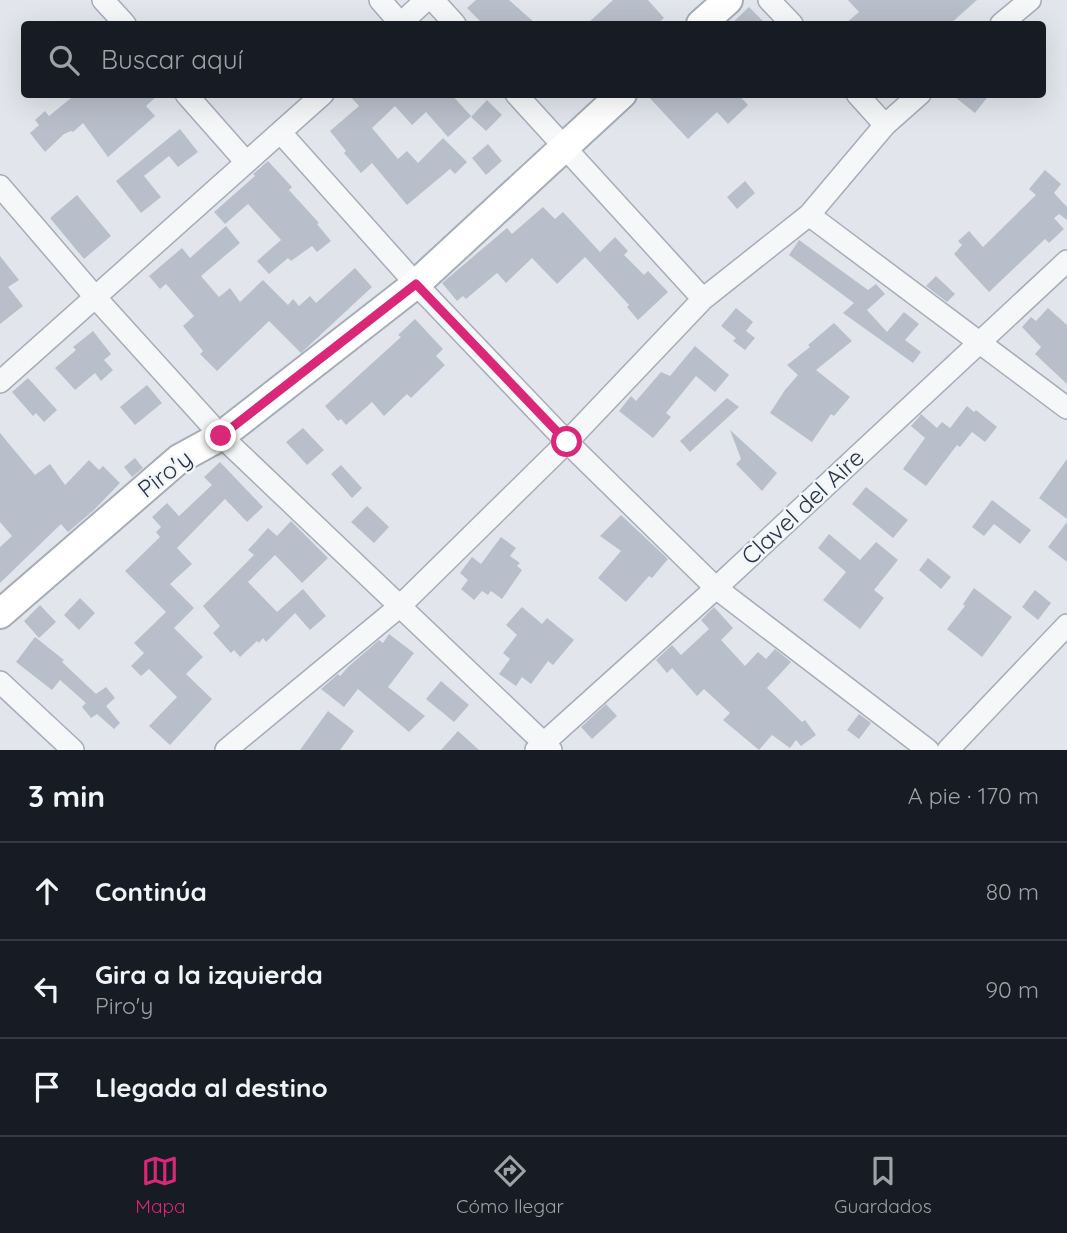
<!DOCTYPE html>
<html lang="es">
<meta charset="utf-8">
<style>
body{margin:0;font-family:Quicksand,sans-serif;background:#242831;color:#f1f3f6}
.stop{position:absolute;width:21px;height:21px;margin:-16px;border:5px solid #db2777;border-radius:50%;background:#fff}
.stop.end{background:#db2777;border-color:#fff;box-shadow:0 2px 7px #0008}
.list{margin:0;padding:0;list-style:none}
h2{display:flex;justify-content:space-between;align-items:center;height:91px;margin:0;padding:0 28px;font-size:30px}
h2 small{font-size:23px;font-weight:400;color:#9ea1a6}
.list li{display:grid;grid-template-columns:46px 1fr auto;gap:21px;align-items:center;box-sizing:border-box;height:98px;padding:0 28px;border-top:2px solid #363941}
.list b{display:block;font-size:26px;white-space:nowrap}
.list p{margin:0;font-size:23px;white-space:nowrap;color:#9ea1a6}
.list em{font-size:23px;font-style:normal;color:#9ea1a6}
.icon{flex:none;width:38px;height:38px;fill:none;stroke:currentColor;stroke-width:2;stroke-linecap:round;stroke-linejoin:round}
.map{position:relative;flex:none;width:1067px;height:750px;overflow:hidden}
.search{position:absolute;background:#171b24;box-shadow:0 7px 28px #0002;left:21px;right:21px;top:21px;height:77px;display:flex;align-items:center;gap:18px;box-sizing:border-box;padding:0 24px;border-radius:7px;color:#9ea1a6;font-size:26px}
.sheet{height:385px;background:#171b24}
nav{display:flex;justify-content:space-around;align-items:center;box-sizing:border-box;height:98px;border-top:2px solid #363941;background:#171b24;font-size:19px;color:#9ea1a6}
nav a{display:grid;justify-items:center;gap:4px}
nav .on{color:#db2777}
.map>svg:first-child{display:block}
</style>
<div class="map">
<svg width="1067" height="750" viewBox="0 0 1067 750">
<rect width="100%" height="100%" fill="#e2e6ec"/>
<path fill="#b8bfca" d="M 476,0 L 509,0 L 536,24 L 483,24 L 467,8 Z
M 613,0 L 648,0 L 664,18 L 657,24 L 587,24 Z
M 848,0 L 977,0 L 950,24 L 845,24 L 859,12 Z
M 749,7 L 766,24 L 731,24 Z
M 76,94 L 159,94 L 146,106 L 155,116 L 108,157 L 83,123 L 73,132 L 71,131 L 64,134 L 45,152 L 30,133 L 39,125 L 35,120 L 45,111 L 49,116 Z
M 348,94 L 451,94 L 471,116 L 448,137 L 426,112 L 412,125 L 395,106 L 372,128 L 398,159 L 407,151 L 418,163 L 443,138 L 467,162 L 455,174 L 450,169 L 407,205 L 372,163 L 361,173 L 344,153 L 346,151 L 330,131 L 359,106 Z
M 646,94 L 738,94 L 748,105 L 728,124 L 717,112 L 688,139 Z
M 951,94 L 990,94 L 975,113 Z
M 487,100 L 502,115 L 486,131 L 471,117 Z
M 180,129 L 198,152 L 178,167 L 169,156 L 144,176 L 161,197 L 141,213 L 116,181 Z
M 488,144 L 502,161 L 486,175 L 472,158 Z
M 268,161 L 292,187 L 289,190 L 319,223 L 317,224 L 331,241 L 317,252 L 312,246 L 291,261 L 288,258 L 269,274 L 257,261 L 281,240 L 248,204 L 225,224 L 214,212 L 255,176 L 253,174 Z
M 1045,170 L 1061,184 L 1054,193 L 1067,207 L 1067,220 L 1059,214 L 1054,218 L 1064,229 L 1049,243 L 1045,239 L 989,292 L 954,254 L 962,245 L 958,241 L 969,231 L 983,247 L 1036,195 L 1029,189 Z
M 745,181 L 755,193 L 737,209 L 727,197 Z
M 77,195 L 111,236 L 84,259 L 50,218 Z
M 543,207 L 555,219 L 563,212 L 600,252 L 615,237 L 628,251 L 624,255 L 644,275 L 648,271 L 668,292 L 638,320 L 627,307 L 629,305 L 585,257 L 557,284 L 532,258 L 506,283 L 497,273 L 466,299 L 463,296 L 457,301 L 442,283 L 507,228 L 512,234 Z
M 226,226 L 240,243 L 201,276 L 219,297 L 230,288 L 240,302 L 263,280 L 288,305 L 293,299 L 299,306 L 310,296 L 316,303 L 355,268 L 372,287 L 301,353 L 269,321 L 217,371 L 200,354 L 203,351 L 183,326 L 194,316 L 166,284 L 160,289 L 149,276 L 182,248 L 190,258 Z
M 799,240 L 868,290 L 876,284 L 885,294 L 867,310 L 887,332 L 904,312 L 919,324 L 905,340 L 921,352 L 913,363 L 843,313 L 854,303 L 789,255 Z
M 0,256 L 19,280 L 8,287 L 23,306 L 0,324 Z
M 936,276 L 955,294 L 947,302 L 926,286 Z
M 736,308 L 753,322 L 746,331 L 755,338 L 745,350 L 733,341 L 736,338 L 721,326 Z
M 1048,308 L 1067,325 L 1067,384 L 1035,354 L 1041,347 L 1022,327 L 1031,317 L 1036,321 Z
M 415,319 L 443,349 L 436,356 L 445,365 L 411,398 L 407,394 L 384,416 L 372,402 L 346,425 L 341,419 L 338,421 L 325,406 L 401,337 L 398,335 Z
M 834,323 L 852,341 L 816,370 L 850,397 L 834,416 L 831,414 L 812,442 L 770,413 L 785,390 L 798,375 L 787,365 L 810,347 L 808,345 Z
M 93,331 L 111,354 L 104,360 L 113,370 L 101,381 L 95,373 L 75,390 L 55,368 L 76,350 L 73,347 Z
M 695,346 L 729,375 L 715,392 L 696,376 L 666,413 L 671,417 L 653,438 L 619,411 L 631,396 L 636,401 L 661,372 L 670,376 Z
M 28,378 L 57,410 L 44,422 L 36,413 L 33,416 L 12,392 Z
M 147,385 L 162,403 L 135,425 L 120,407 Z
M 727,398 L 739,407 L 690,452 L 680,441 Z
M 967,406 L 974,412 L 976,410 L 997,427 L 985,442 L 972,432 L 960,447 L 957,445 L 926,486 L 903,469 L 925,438 L 911,426 L 919,417 L 921,414 L 937,428 L 942,422 L 950,428 Z
M 303,428 L 324,450 L 307,465 L 286,442 Z
M 730,430 L 777,473 L 762,491 L 736,464 L 741,459 Z
M 0,433 L 35,475 L 50,464 L 65,485 L 89,460 L 99,470 L 103,466 L 120,483 L 94,510 L 68,532 L 61,524 L 0,583 L 0,547 L 12,536 L 0,522 Z
M 135,458 L 143,468 L 132,477 L 124,467 Z
M 1067,459 L 1067,519 L 1039,498 Z
M 220,462 L 263,507 L 247,522 L 225,499 L 177,548 L 192,564 L 170,584 L 194,608 L 174,628 L 203,657 L 186,674 L 212,699 L 170,745 L 149,726 L 177,697 L 149,669 L 141,676 L 131,666 L 144,653 L 134,643 L 166,612 L 125,571 L 160,537 L 156,532 L 161,527 L 152,517 L 167,503 L 179,516 L 212,485 L 204,477 Z
M 341,465 L 362,488 L 352,498 L 331,474 Z
M 866,487 L 908,520 L 893,538 L 852,504 Z
M 992,500 L 1031,530 L 1020,544 L 994,524 L 984,536 L 972,527 Z
M 367,506 L 389,527 L 374,543 L 351,522 Z
M 621,515 L 668,559 L 652,578 L 649,576 L 626,602 L 598,578 L 621,551 L 600,536 Z
M 291,521 L 328,558 L 302,583 L 275,555 L 248,582 L 277,612 L 303,589 L 326,616 L 310,630 L 295,613 L 266,642 L 263,638 L 259,643 L 257,641 L 240,657 L 234,650 L 231,653 L 213,633 L 220,626 L 203,606 L 254,555 L 248,550 L 268,528 L 277,536 Z
M 1067,522 L 1067,562 L 1048,547 Z
M 829,534 L 860,560 L 876,542 L 898,560 L 874,590 L 884,598 L 860,629 L 823,600 L 846,572 L 818,548 Z
M 501,537 L 516,548 L 510,556 L 520,563 L 517,566 L 522,570 L 502,599 L 491,591 L 488,595 L 482,591 L 474,600 L 461,589 L 468,580 L 460,573 L 472,557 L 481,564 Z
M 928,558 L 951,577 L 941,589 L 919,570 Z
M 974,588 L 1012,617 L 982,657 L 947,629 L 965,606 L 963,604 Z
M 1035,590 L 1051,603 L 1038,620 L 1022,607 Z
M 80,598 L 95,613 L 79,630 L 64,615 Z
M 40,605 L 56,622 L 39,638 L 24,621 Z
M 522,607 L 542,624 L 547,618 L 574,640 L 553,665 L 548,661 L 531,684 L 522,677 L 516,686 L 499,674 L 510,659 L 503,653 L 517,635 L 506,625 Z
M 714,607 L 733,628 L 721,640 L 745,666 L 758,652 L 766,659 L 775,649 L 791,662 L 767,688 L 802,722 L 805,720 L 816,735 L 801,746 L 796,740 L 790,748 L 772,735 L 759,750 L 723,720 L 730,713 L 704,689 L 697,696 L 672,668 L 667,673 L 656,660 L 672,645 L 681,655 L 709,629 L 701,620 Z
M 389,634 L 414,653 L 388,687 L 425,716 L 409,732 L 358,689 L 344,707 L 321,689 L 338,674 L 340,676 L 349,666 L 379,640 L 383,643 Z
M 35,637 L 64,660 L 62,662 L 96,694 L 106,687 L 115,698 L 106,706 L 120,723 L 114,729 L 97,714 L 91,718 L 82,707 L 86,703 L 60,680 L 52,690 L 16,662 Z
M 441,681 L 469,705 L 454,722 L 426,699 Z
M 606,704 L 617,716 L 592,739 L 581,727 Z
M 328,711 L 354,731 L 340,750 L 300,750 Z
M 859,714 L 871,723 L 859,739 L 847,730 Z
M 458,731 L 479,750 L 441,750 Z"/>
<g fill="none" stroke-linecap="round" stroke-linejoin="round">
<g stroke="#a6adb7" stroke-width="24">
<path id="minor" d="M 103,0 L 125,24
M 380,0 L 401,24
M 433,0 L 455,24
M 769,0 L 792,24
M 400,24 L 426,0
M 1001,24 L 1030,0
M 186,94 L 246,162
M 516,94 L 703,299
M 857,94 L 885,125
M 281,133 L 416,284 L 567,442 L 716,588 L 928,750
M 0,186 L 96,298 L 221,436 L 551,750
M 809,215 L 1067,408
M 0,382 L 323,94
M 0,682 L 73,750
M 226,750 L 399,607 L 567,442 L 703,299 L 809,215 L 885,125 L 920,94
M 536,750 L 716,588 L 1067,261
M 948,750 L 1067,625"/>
</g>
<g stroke="#a6adb7" stroke-width="32">
<path id="secondary" d="M 701,24 L 728,0
M 0,614 L 179,459 L 221,436 L 416,284 L 622,94"/>
</g>
<use href="#minor" stroke="#f5f7f9" stroke-width="21"/>
<use href="#secondary" stroke="#fff" stroke-width="28"/>
</g>
<g fill="none" stroke-linecap="round" stroke-linejoin="round">
<path stroke="#db2777" stroke-width="9" d="M 221,436 L 416,284 L 567,442"/>
</g>
<g text-anchor="middle" stroke-width="5" stroke-linejoin="round" paint-order="stroke">
<g font-size="24" fill="#283346" stroke="#f2f5f9">
<text transform="translate(165 474) rotate(-38)" y="8">Piro'y</text>
<text transform="translate(803 507) rotate(-43)" y="8">Clavel del Aire</text>
</g>
</g>
</svg>
<div class="stop" style="left:567px;top:442px"></div>
<div class="stop end" style="left:221px;top:436px"></div>
<div class="search"><svg class="icon" aria-label="search" viewBox="0 0 24 24"><circle cx="10" cy="10" r="6"/><path d="M15 15l6 6"/></svg>Buscar aquí</div>
</div>
<section class="sheet">
<h2>3 min<small>A pie · 170 m</small></h2>
<ul class="list">
<li><svg class="icon" aria-label="ahead" viewBox="0 0 24 24"><path d="M12 20V5M6 11l6-6 6 6"/></svg><div><b>Continúa</b></div><em>80 m</em></li>
<li><svg class="icon" aria-label="left" viewBox="0 0 24 24"><path d="M17 20v-9H6M10 6l-5 5 5 5"/></svg><div><b>Gira a la izquierda</b><p>Piro'y</p></div><em>90 m</em></li>
<li><svg class="icon" aria-label="arrive" viewBox="0 0 24 24"><path d="M6 21V4h12l-3 4 3 4H6"/></svg><div><b>Llegada al destino</b></div></li>
</ul>
</section>
<nav>
<a class="on"><svg class="icon" aria-label="map" viewBox="0 0 24 24"><path d="M3 6l6-2 6 2 6-2v14l-6 2-6-2-6 2zM9 4v14M15 6v14"/></svg>Mapa</a>
<a><svg class="icon" aria-label="directions" viewBox="0 0 24 24"><path d="M12 3l9 9-9 9-9-9zM9 14v-3h6M13 9l2 2-2 2"/></svg>Cómo llegar</a>
<a><svg class="icon" aria-label="saved" viewBox="0 0 24 24"><path d="M7 4h10v16l-5-4-5 4z"/></svg>Guardados</a>
</nav>
